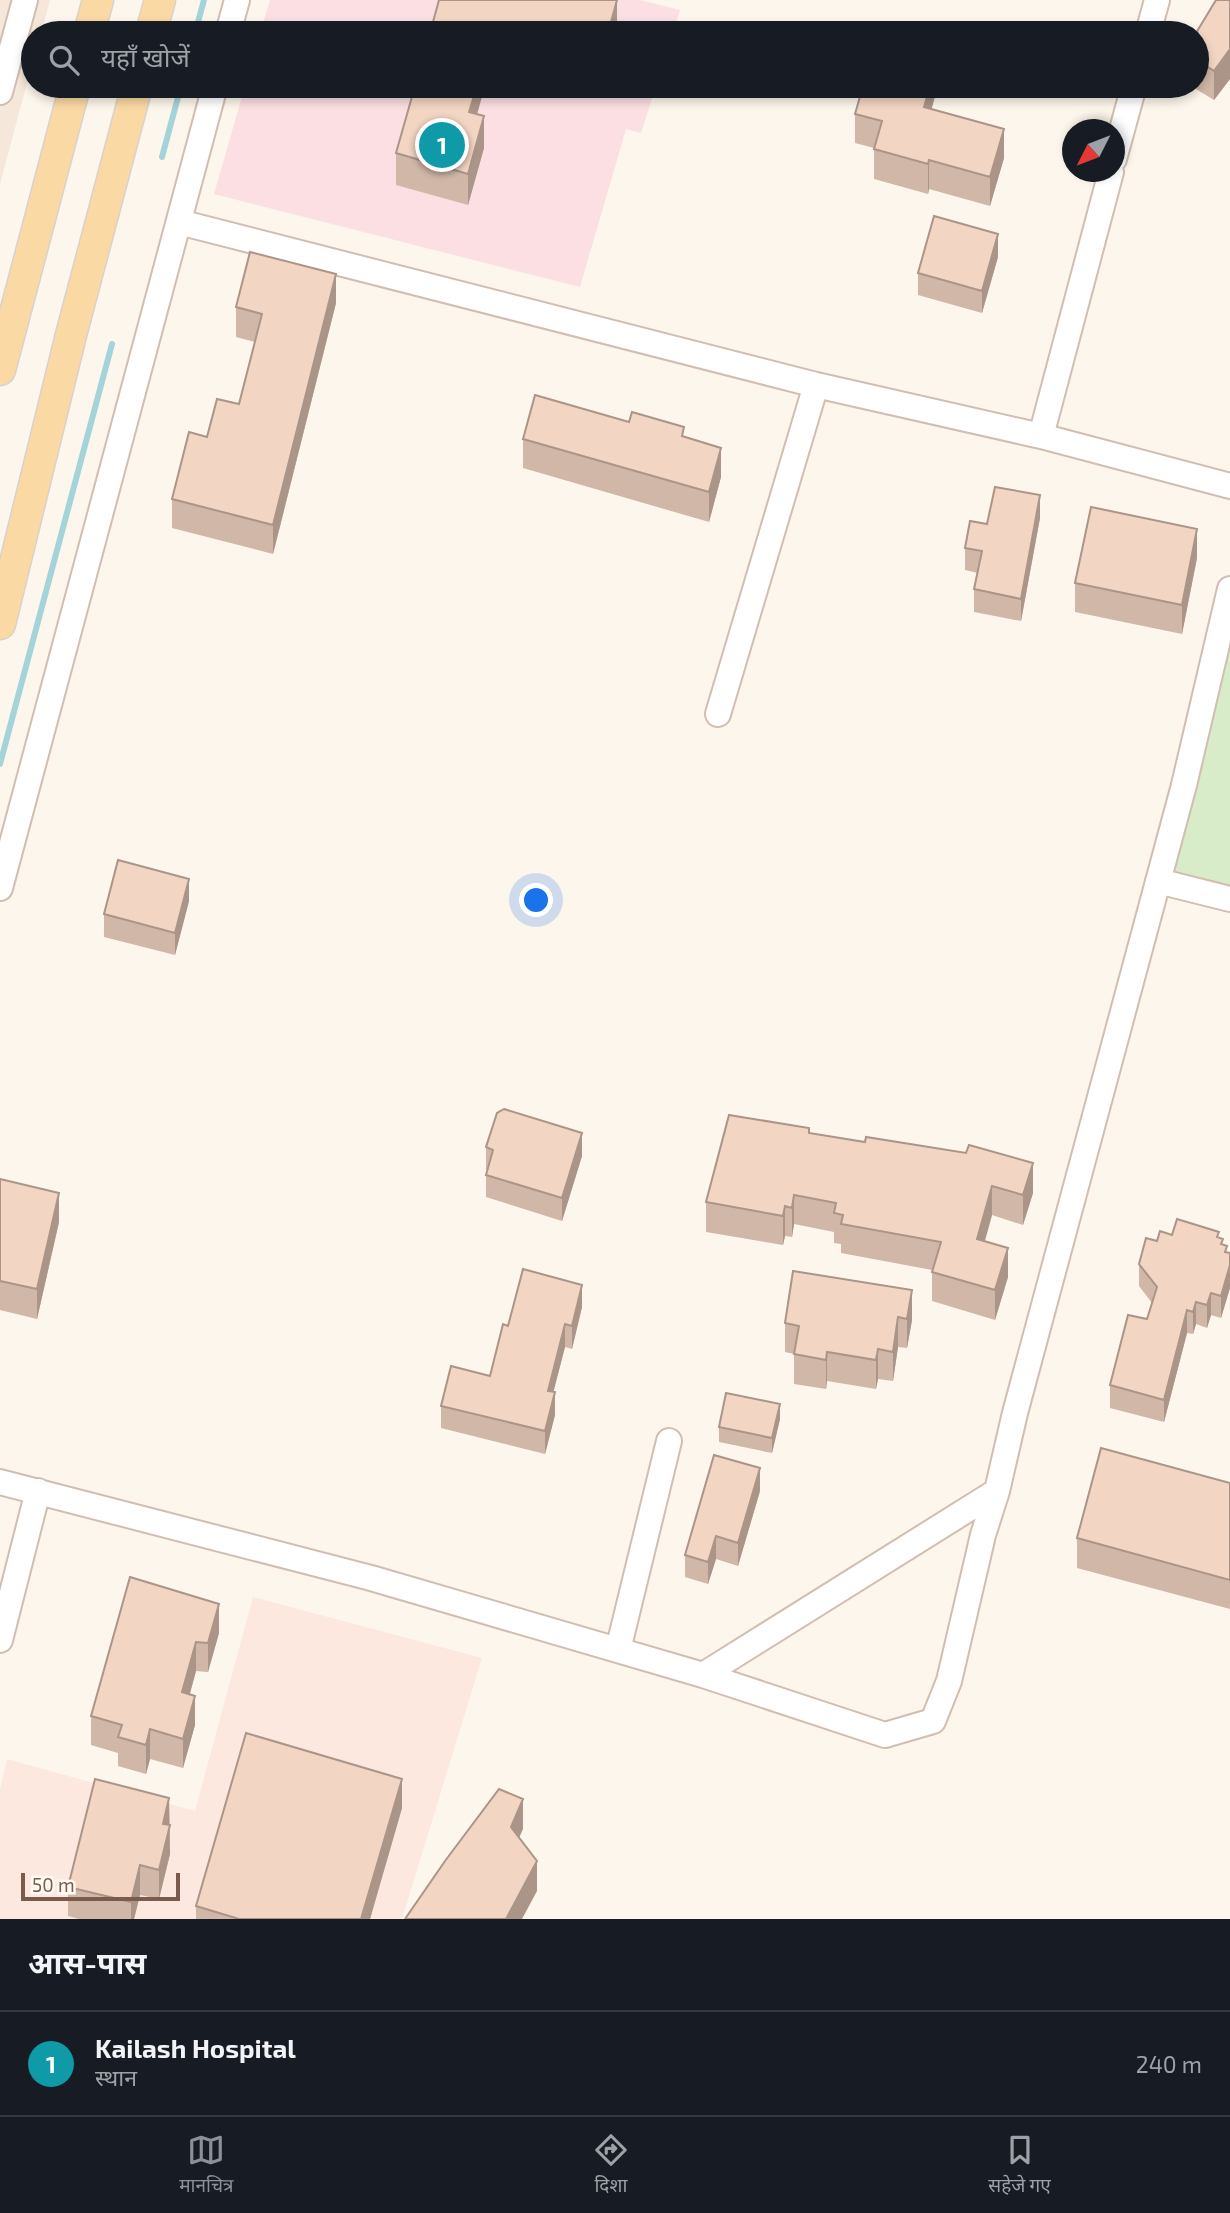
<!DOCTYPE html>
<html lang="hi">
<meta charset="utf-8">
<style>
body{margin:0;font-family:"Exo 2","Noto Sans Devanagari",sans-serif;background:#242831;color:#f1f3f6}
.compass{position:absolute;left:1062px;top:119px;width:63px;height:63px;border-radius:50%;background:#171b24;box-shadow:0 4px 10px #0003;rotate:228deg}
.scale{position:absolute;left:21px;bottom:18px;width:159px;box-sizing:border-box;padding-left:7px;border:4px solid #7a5c4d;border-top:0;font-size:19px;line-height:24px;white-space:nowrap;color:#7a5c4d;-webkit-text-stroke:5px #fffaf3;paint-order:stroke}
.you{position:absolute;left:537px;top:901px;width:24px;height:24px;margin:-18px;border:5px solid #fff;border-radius:50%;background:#1a73e8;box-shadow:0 0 0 10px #1a73e833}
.badge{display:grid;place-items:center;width:46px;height:46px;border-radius:50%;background:#8c9099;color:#fff;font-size:23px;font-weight:700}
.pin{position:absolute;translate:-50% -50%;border:4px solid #fff;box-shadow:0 2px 7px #0006}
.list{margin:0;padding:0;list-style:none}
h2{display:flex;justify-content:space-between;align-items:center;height:91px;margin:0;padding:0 28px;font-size:30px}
h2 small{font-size:23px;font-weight:400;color:#9ea1a6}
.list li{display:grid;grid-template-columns:46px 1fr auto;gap:21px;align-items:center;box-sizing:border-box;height:105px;padding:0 28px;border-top:2px solid #363941}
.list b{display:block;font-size:26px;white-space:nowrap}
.list p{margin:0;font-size:23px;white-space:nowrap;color:#9ea1a6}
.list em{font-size:23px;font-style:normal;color:#9ea1a6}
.icon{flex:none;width:38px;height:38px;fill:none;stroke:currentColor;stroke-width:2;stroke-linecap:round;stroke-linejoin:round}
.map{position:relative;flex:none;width:1230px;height:1919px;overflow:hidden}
.search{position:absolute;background:#171b24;box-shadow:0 4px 10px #0003;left:21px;right:21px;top:21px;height:77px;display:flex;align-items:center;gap:18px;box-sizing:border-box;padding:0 24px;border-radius:38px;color:#9ea1a6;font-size:26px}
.sheet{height:196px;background:#171b24}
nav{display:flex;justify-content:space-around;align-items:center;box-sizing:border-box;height:98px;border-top:2px solid #363941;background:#171b24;font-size:19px;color:#9ea1a6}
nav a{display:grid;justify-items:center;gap:4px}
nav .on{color:#8c9099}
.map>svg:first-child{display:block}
</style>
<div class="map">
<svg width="1230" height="1919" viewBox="0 0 1230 1919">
<rect width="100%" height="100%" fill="#fdf6ec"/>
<path fill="#f5e8da" d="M 0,0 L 50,0 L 41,33 L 33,33 L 33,61 L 0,184 Z"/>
<path fill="#fde8e0" d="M 253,1597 L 482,1658 L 402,1919 L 0,1919 L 0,1790 L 7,1759 L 195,1811 Z"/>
<path fill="#fbdfe3" d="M 270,0 L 640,0 L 680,10 L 673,33 L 260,33 Z
M 245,86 L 656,86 L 641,133 L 626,129 L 580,287 L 214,194 Z"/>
<path fill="#d8ecc9" d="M 1230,589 L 1230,899 L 1158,881 Z"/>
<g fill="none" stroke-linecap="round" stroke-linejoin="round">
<path stroke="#a5d3da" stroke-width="6" d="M 195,33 L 204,0
M 162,157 L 181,86
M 0,764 L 112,344"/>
<g stroke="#d1beb0" stroke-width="28">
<path id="minor" d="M 228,33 L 237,0
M 1148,33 L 1157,0
M 0,92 L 25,0
M 1114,159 L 1134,86
M 179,222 L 816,385 L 1041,436 L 1230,486
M 1041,436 L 1111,172
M 718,714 L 816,385
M 1158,881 L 1230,899
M 0,888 L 215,86
M 0,1482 L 371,1578 L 703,1675 L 885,1735 L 933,1721 L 949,1681 L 983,1535 L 997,1491 L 1015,1413 L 1184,785 L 1230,589
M 0,1640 L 38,1491
M 618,1650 L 669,1441
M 703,1675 L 997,1491"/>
</g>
<g stroke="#dad1cd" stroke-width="33">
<path id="major" d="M 89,33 L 98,0
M 151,33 L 160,0
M 0,370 L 75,86
M 0,624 L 71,335 L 137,86"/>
</g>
<use href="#minor" stroke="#fff" stroke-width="24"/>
<use href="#major" stroke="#fbd9a5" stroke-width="30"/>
</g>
<path fill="#d1b7a8" d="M 1230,0 L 1230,79 L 1214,100 L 1191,86 L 1197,86 L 1197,33 Z
M 563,86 L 602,86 L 599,96 Z
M 863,86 L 938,86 L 931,109 L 1004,158 L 990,206 L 929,189 L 928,194 L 874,179 L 874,148 L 855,143 L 855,114 Z
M 477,114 L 484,148 L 468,205 L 396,185 L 396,153 Z
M 998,257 L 982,313 L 918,295 L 918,273 Z
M 336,303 L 273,554 L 172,528 L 172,499 L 207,437 L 239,404 L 255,342 L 236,337 L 236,307 Z
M 629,422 L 684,437 L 721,477 L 709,522 L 523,468 L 523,439 Z
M 1040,518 L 1021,621 L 974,612 L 974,589 L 978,573 L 965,570 L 965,548 L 987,524 Z
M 1197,558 L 1182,634 L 1075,612 L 1075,583 Z
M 189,901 L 175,955 L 104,937 L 104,914 Z
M 809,1133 L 1033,1193 L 1023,1225 L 992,1215 L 985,1241 L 1008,1277 L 995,1320 L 932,1301 L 932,1270 L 841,1253 L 841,1244 L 834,1243 L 834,1232 L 794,1224 L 792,1237 L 785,1236 L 783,1245 L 706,1232 L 706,1202 Z
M 486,1147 L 582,1156 L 562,1221 L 486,1197 L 486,1175 L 487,1170 L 486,1170 Z
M 0,1179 L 59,1222 L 37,1319 L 0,1310 Z
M 1172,1235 L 1219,1238 L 1227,1253 L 1230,1253 L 1230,1288 L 1221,1318 L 1211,1315 L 1207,1328 L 1196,1324 L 1193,1334 L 1187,1333 L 1164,1422 L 1110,1408 L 1110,1385 L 1147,1319 L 1152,1303 L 1139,1286 L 1139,1264 L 1157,1241 Z
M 793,1271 L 912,1320 L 907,1348 L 898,1347 L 893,1381 L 878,1379 L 876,1389 L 827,1381 L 826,1389 L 794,1384 L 794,1354 L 785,1352 L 785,1323 Z
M 582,1307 L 572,1349 L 565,1347 L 553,1392 L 555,1415 L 545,1454 L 441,1428 L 441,1406 L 490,1376 L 508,1326 Z
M 780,1419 L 772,1453 L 719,1442 L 719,1427 Z
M 1230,1483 L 1230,1609 L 1077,1568 L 1077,1538 Z
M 760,1491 L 738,1566 L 716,1559 L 708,1584 L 685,1577 L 685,1555 Z
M 130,1577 L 219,1633 L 208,1672 L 196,1671 L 190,1694 L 195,1725 L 183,1768 L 150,1759 L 146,1774 L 118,1766 L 118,1753 L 91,1745 L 91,1716 Z
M 169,1798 L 170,1854 L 159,1899 L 140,1895 L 134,1919 L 79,1919 L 68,1916 L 68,1887 Z
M 402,1808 L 370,1919 L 196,1919 L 196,1906 Z"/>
<path fill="#aa9588" d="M 617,0 L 617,33 L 608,33 Z
M 1230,49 L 1230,79 L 1214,100 L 1214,71 Z
M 477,86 L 485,86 L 469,143 L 469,112 Z
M 930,86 L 938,86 L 924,136 L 924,107 Z
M 484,116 L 484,148 L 468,205 L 468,174 Z
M 1004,129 L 1004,158 L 990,206 L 990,177 Z
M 929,160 L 929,189 L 928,194 L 928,164 Z
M 998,234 L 998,257 L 982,313 L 982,291 Z
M 336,274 L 336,303 L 273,554 L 273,525 Z
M 721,448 L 721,477 L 709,522 L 709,492 Z
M 1040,495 L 1040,518 L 1021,621 L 1021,599 Z
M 1197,529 L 1197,558 L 1182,634 L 1182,605 Z
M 189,879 L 189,901 L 175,955 L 175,933 Z
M 582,1133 L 582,1156 L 562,1221 L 562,1198 Z
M 1033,1163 L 1033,1193 L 1023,1225 L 1023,1195 Z
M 992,1186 L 992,1215 L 977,1268 L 977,1239 Z
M 59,1193 L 59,1222 L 37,1319 L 37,1289 Z
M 794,1195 L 794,1224 L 792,1237 L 792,1208 Z
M 785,1206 L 785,1236 L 783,1245 L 783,1216 Z
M 1008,1248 L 1008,1277 L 995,1320 L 995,1290 Z
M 1230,1265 L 1230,1288 L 1221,1318 L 1221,1296 Z
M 582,1285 L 582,1307 L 572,1349 L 572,1326 Z
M 912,1290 L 912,1320 L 907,1348 L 907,1319 Z
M 1211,1293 L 1211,1315 L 1207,1328 L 1207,1305 Z
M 1196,1302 L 1196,1324 L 1193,1334 L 1193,1312 Z
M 1187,1310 L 1187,1333 L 1164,1422 L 1164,1400 Z
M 898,1317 L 898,1347 L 893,1381 L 893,1352 Z
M 565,1324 L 565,1347 L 548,1413 L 548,1391 Z
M 878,1349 L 878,1379 L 876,1389 L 876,1360 Z
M 827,1352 L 827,1381 L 826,1389 L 826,1360 Z
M 555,1392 L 555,1415 L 545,1454 L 545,1431 Z
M 780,1404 L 780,1419 L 772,1453 L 772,1438 Z
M 760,1468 L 760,1491 L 738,1566 L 738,1543 Z
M 716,1536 L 716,1559 L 708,1584 L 708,1562 Z
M 219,1604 L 219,1633 L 208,1672 L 208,1643 Z
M 196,1642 L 196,1671 L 182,1721 L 182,1692 Z
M 195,1696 L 195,1725 L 183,1768 L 183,1739 Z
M 150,1729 L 150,1759 L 146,1774 L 146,1745 Z
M 402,1779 L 402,1808 L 370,1919 L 361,1919 Z
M 169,1798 L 170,1854 L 159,1899 L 159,1870 L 163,1824 Z
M 523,1799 L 523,1829 L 511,1856 L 511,1827 Z
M 537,1861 L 537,1891 L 522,1919 L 506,1919 Z
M 140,1865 L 140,1895 L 134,1919 L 131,1919 L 131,1902 Z"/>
<path fill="#f3d5c3" stroke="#aa9588" stroke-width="2" d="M 439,0 L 617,0 L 608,33 L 430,33 Z
M 1216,0 L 1230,0 L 1230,49 L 1214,71 L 1197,60 L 1196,33 Z
M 415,86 L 477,86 L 469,112 L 484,116 L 468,174 L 396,153 Z
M 863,86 L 930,86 L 924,107 L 1004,129 L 990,177 L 929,160 L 928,164 L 874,149 L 882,121 L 855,114 Z
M 934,216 L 998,234 L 982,291 L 918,273 Z
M 250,252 L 336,274 L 273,525 L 172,499 L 189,432 L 207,437 L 217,399 L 239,404 L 262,314 L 236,307 Z
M 535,395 L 629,422 L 632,412 L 684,427 L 682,436 L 721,448 L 709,492 L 523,439 Z
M 995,487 L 1040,495 L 1021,599 L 974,589 L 982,551 L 965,548 L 970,521 L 987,524 Z
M 1091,507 L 1197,529 L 1182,605 L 1075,583 Z
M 118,860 L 189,879 L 175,933 L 104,914 Z
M 504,1109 L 582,1133 L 562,1198 L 486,1175 L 493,1150 L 486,1147 L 497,1113 Z
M 729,1115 L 809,1128 L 809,1133 L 865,1142 L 866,1137 L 966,1153 L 969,1145 L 1033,1163 L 1023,1195 L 992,1186 L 977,1239 L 1008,1248 L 995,1290 L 932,1272 L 941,1242 L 841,1224 L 843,1215 L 834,1213 L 836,1203 L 794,1195 L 792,1208 L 785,1206 L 783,1216 L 706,1202 Z
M 0,1179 L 59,1193 L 37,1289 L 0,1281 Z
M 1177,1219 L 1219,1232 L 1217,1237 L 1223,1239 L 1221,1244 L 1227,1246 L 1225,1252 L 1230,1253 L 1230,1265 L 1221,1296 L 1211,1293 L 1207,1305 L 1196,1302 L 1193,1312 L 1187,1310 L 1164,1400 L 1110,1385 L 1128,1315 L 1147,1319 L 1157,1287 L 1139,1264 L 1146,1238 L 1157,1241 L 1160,1231 L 1172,1235 Z
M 523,1269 L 582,1285 L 572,1326 L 565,1324 L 548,1391 L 555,1392 L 545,1431 L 441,1406 L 451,1366 L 490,1376 L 503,1324 L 508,1326 Z
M 793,1271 L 912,1290 L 907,1319 L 898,1317 L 893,1352 L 878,1349 L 876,1360 L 827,1352 L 826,1360 L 794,1354 L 799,1326 L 785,1323 Z
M 726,1393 L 780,1404 L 772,1438 L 719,1427 Z
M 1101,1448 L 1230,1483 L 1230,1580 L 1077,1538 Z
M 714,1455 L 760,1468 L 738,1543 L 716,1536 L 708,1562 L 685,1555 Z
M 130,1577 L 219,1604 L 208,1643 L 196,1642 L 182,1692 L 195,1696 L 183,1739 L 150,1729 L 146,1745 L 118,1737 L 122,1725 L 91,1716 Z
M 246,1733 L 402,1779 L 361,1919 L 239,1919 L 196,1906 Z
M 95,1779 L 169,1798 L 163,1824 L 170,1825 L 159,1870 L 140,1865 L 131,1902 L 68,1887 Z
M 499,1789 L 523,1799 L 511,1827 L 537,1861 L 506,1919 L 405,1919 L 445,1861 Z"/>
</svg>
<svg class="compass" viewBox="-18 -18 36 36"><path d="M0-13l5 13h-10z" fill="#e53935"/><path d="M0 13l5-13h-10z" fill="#9ea1a6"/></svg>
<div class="scale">50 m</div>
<div class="you"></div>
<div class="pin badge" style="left:442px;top:145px;background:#0f9aa8">1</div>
<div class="search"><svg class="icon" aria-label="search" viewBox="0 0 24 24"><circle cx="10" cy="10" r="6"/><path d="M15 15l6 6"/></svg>यहाँ खोजें</div>
</div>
<section class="sheet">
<h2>आस-पास<small></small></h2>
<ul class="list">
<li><span class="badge" style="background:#0f9aa8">1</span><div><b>Kailash Hospital</b><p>स्थान</p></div><em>240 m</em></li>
</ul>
</section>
<nav>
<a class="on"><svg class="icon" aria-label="map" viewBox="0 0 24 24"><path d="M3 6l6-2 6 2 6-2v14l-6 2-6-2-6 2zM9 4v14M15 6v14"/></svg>मानचित्र</a>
<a><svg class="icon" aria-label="directions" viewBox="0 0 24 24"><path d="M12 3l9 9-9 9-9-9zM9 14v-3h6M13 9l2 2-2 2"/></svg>दिशा</a>
<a><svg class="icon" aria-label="saved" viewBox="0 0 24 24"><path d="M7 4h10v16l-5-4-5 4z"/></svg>सहेजे गए</a>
</nav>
